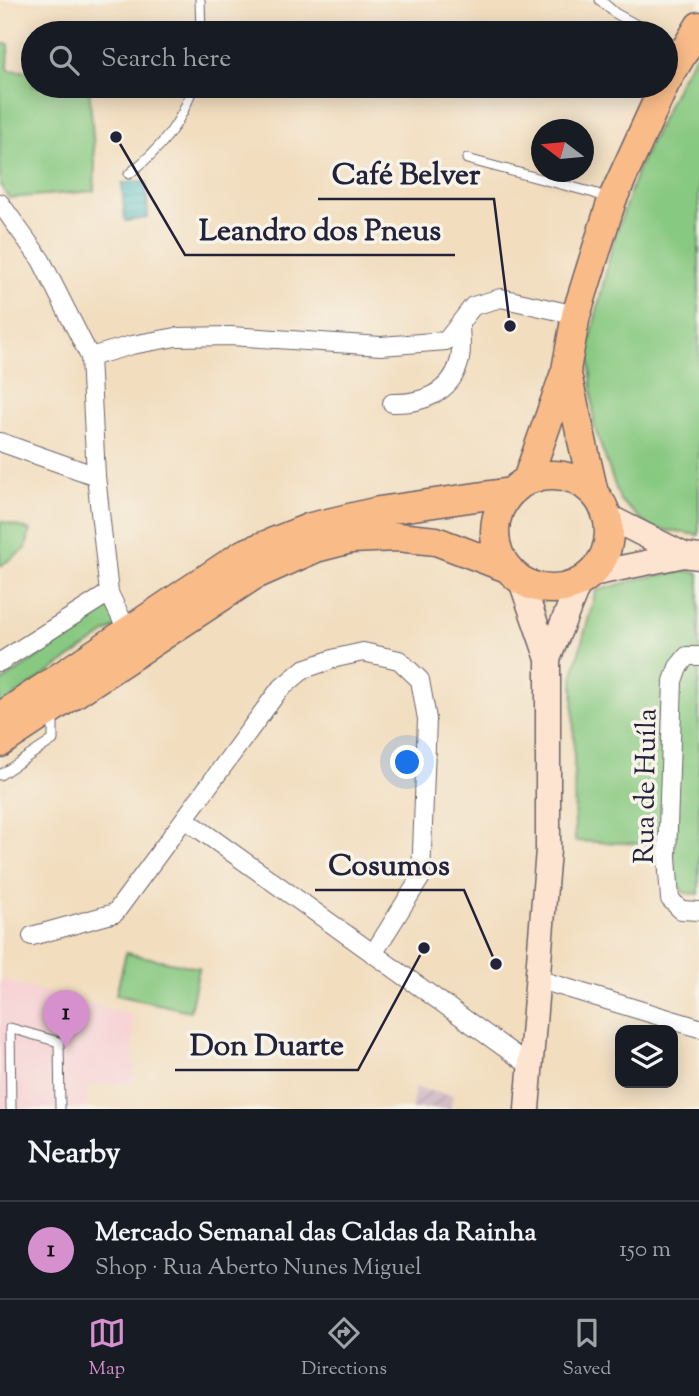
<!DOCTYPE html>
<meta charset="utf-8">
<style>
body{margin:0;font-family:"Sorts Mill Goudy",serif;background:#20242c;color:#f1f3f6}
.controls{position:absolute;right:21px;bottom:21px;display:grid;overflow:hidden;border-radius:14px;box-shadow:0 4px 18px #0003}
.controls button{width:63px;height:63px;display:grid;place-items:center;padding:0;border:0;border-bottom:2px solid #363941;background:#171b24;color:#f1f3f6;font:35px sans-serif}
.compass{position:absolute;left:531px;top:119px;width:63px;height:63px;border-radius:50%;background:#171b24;box-shadow:0 4px 18px #0003;rotate:286deg}
.you{position:absolute;left:408px;top:763px;width:24px;height:24px;margin:-18px;border:5px solid #fff;border-radius:50%;background:#1a73e8;box-shadow:0 0 0 10px #1a73e833}
.badge{display:grid;place-items:center;width:46px;height:46px;border-radius:50%;background:#d690ce;color:#111;font-size:23px;font-weight:700}
.pin{position:absolute;translate:-50% -58px;filter:drop-shadow(0 2px 4px #0008)}
.pin::after{content:'';position:absolute;top:37px;width:24px;height:21px;background:inherit;clip-path:polygon(0 0,100% 0,50% 100%)}
.list{margin:0;padding:0;list-style:none}
h2{display:flex;justify-content:space-between;align-items:center;height:91px;margin:0;padding:0 28px;font-size:30px}
h2 small{font-size:23px;font-weight:400;color:#9ea1a6}
.list li{display:grid;grid-template-columns:46px 1fr auto;gap:21px;align-items:center;box-sizing:border-box;height:98px;padding:0 28px;border-top:2px solid #363941}
.list b{display:block;font-size:26px;white-space:nowrap}
.list p{margin:0;font-size:23px;white-space:nowrap;color:#9ea1a6}
.list em{font-size:23px;font-style:normal;color:#9ea1a6}
.icon{flex:none;width:38px;height:38px;fill:none;stroke:currentColor;stroke-width:2;stroke-linecap:round;stroke-linejoin:round}
.map{position:relative;flex:none;width:699px;height:1109px;overflow:hidden}
.search{position:absolute;background:#171b24;box-shadow:0 4px 18px #0003;left:21px;right:21px;top:21px;height:77px;display:flex;align-items:center;gap:18px;box-sizing:border-box;padding:0 24px;border-radius:38px;color:#9ea1a6;font-size:26px}
.sheet{height:189px;background:#171b24}
nav{display:flex;justify-content:space-around;align-items:center;box-sizing:border-box;height:98px;border-top:2px solid #363941;background:#171b24;font-size:19px;color:#9ea1a6}
nav a{display:grid;justify-items:center;gap:4px}
nav .on{color:#d690ce}
.map>svg:first-child{display:block}
</style>
<div class="map">
<svg width="699" height="1109" viewBox="0 0 699 1109">
<defs>
<pattern id="industrial-furrows" width="10" height="10" patternUnits="userSpaceOnUse" patternTransform="scale(1.75)"><rect width="10" height="10" fill="#d2bdc7"/><path d="M-1 1l2-2M0 10L10 0M9 11l2-2" fill="none" stroke="#b4a2ac"/></pattern>
<pattern id="water-rules" width="6" height="5" patternUnits="userSpaceOnUse" patternTransform="scale(1.75)"><rect width="6" height="5" fill="#51bfc7"/><path d="M0 2.5h6" fill="none" stroke="#439ba3"/></pattern>
</defs>
<rect width="100%" height="100%" fill="#f7f3e8"/>
<filter id="ink" filterUnits="userSpaceOnUse"><feTurbulence type="fractalNoise" baseFrequency=".0143" numOctaves="2"/><feDisplacementMap in="SourceGraphic" scale="14" xChannelSelector="R" yChannelSelector="G"/><feConvolveMatrix kernelMatrix="1 2 1 2 8 2 1 2 1" color-interpolation-filters="sRGB"/></filter>
<filter id="wash" filterUnits="userSpaceOnUse"><feTurbulence type="fractalNoise" baseFrequency=".00686" numOctaves="4" result="noise"/><feDisplacementMap in="SourceGraphic" scale="28" xChannelSelector="R" yChannelSelector="G"/><feGaussianBlur stdDeviation="1.57" result="paint"/><feColorMatrix in="noise" values="0 0 0 0 0 0 0 0 0 0 0 0 0 0 0 0 0 1.4 0 .05"/><feComposite in="paint" operator="in"/></filter>
<g filter="url(#wash)">
<rect width="100%" height="100%" fill="#f2ddbe"/>
<path fill="#f7cfd3" d="M 0,980 L 132,1015 L 134,1082 L 88,1085 L 87,1109 L 0,1109 Z"/>
<path fill="url(#industrial-furrows)" d="M 415,1088 L 453,1095 L 450,1109 L 411,1109 Z"/>
<path fill="#88c981" stroke="#55765e" stroke-width="2" d="M 0,44 L 9,44 L 8,70 L 33,72 L 33,86 L 89,86 L 95,162 L 94,191 L 9,198 L 0,185 Z
M 699,50 L 699,535 L 650,528 L 620,500 L 594,426 L 589,345 L 613,242 L 638,169 L 682,76 Z
M 0,521 L 30,530 L 26,549 L 0,566 Z
M 688,571 L 699,573 L 699,894 L 685,893 L 674,883 L 672,845 L 575,841 L 573,675 L 596,591 L 643,578 Z
M 104,601 L 119,624 L 0,706 L 0,683 L 79,628 L 73,621 Z
M 126,953 L 199,968 L 190,1011 L 116,995 Z"/>
<path fill="url(#water-rules)" stroke="#3a7081" stroke-width="2" d="M 146,182 L 148,218 L 125,221 L 122,183 Z"/>
</g>
<g filter="url(#ink)">
<g fill="none" stroke-linecap="round" stroke-linejoin="round">
<g stroke="#6b6369" stroke-width="11">
<path id="service" d="M 200,0 L 201,33
M 600,0 L 615,13 L 651,33
M 666,41 L 682,49
M 467,159 L 594,193 L 610,199
M 129,174 C 159,150 182,124 193,86
M 0,775 L 53,740 L 53,714
M 11,1109 L 10,1028 L 59,1042 L 60,1109"/>
</g>
<g stroke="#6b6369" stroke-width="20">
<path id="minor" d="M 0,203 L 41,260 L 90,357 L 96,476 L 109,593 L 127,630
M 90,357 L 132,345 L 176,337 L 231,336 L 381,346 L 446,341 L 473,306 L 501,298 L 576,315
M 392,403 C 420,404 450,394 459,363 C 463,351 460,336 460,324
M 0,442 L 96,476
M 699,656 L 687,656 L 678,667 L 673,681 L 667,857 L 670,899 L 681,910 L 699,911
M 0,662 L 109,593
M 185,819 L 529,1065
M 32,936 L 115,913 L 279,690 L 304,669 L 336,658 L 363,652 L 399,660 L 420,680 L 427,719 L 421,877 L 373,954
M 537,979 L 699,1028"/>
</g>
<g stroke="#6b6369" stroke-width="27">
<path id="secondary" d="M 607,516 L 684,555
M 592,574 L 684,555 L 699,557
M 521,581 L 548,659 L 548,850 L 527,1109
M 548,659 L 579,583"/>
</g>
<g stroke="#6b6369" stroke-width="31">
<path id="primary" d="M 666,82 L 699,26
M 566,370 L 594,493
M495 532a57 57 0 1 1 114 0a57 57 0 1 1-114 0Z
M 527,480 L 566,370 L 576,315 L 612,200 L 664,86
M 0,717 L 243,554 L 311,527 L 379,511 L 511,492
M 0,743 L 253,576 L 316,548 L 351,539 L 397,537 L 436,541 L 507,568"/>
</g>
<use href="#service" stroke="#fff" stroke-width="9"/>
<use href="#minor" stroke="#fff" stroke-width="18"/>
<use href="#secondary" stroke="#fde4d0" stroke-width="24"/>
<use href="#primary" stroke="#f9bc89" stroke-width="28"/>
</g>
</g>
<g text-anchor="middle" stroke-width="7" stroke-linejoin="round" paint-order="stroke">
<g font-size="28" fill="#22223b" stroke="#f7f3e8">
<text transform="translate(644 786) rotate(-89)" y="10">Rua de Huíla</text>
</g>
</g>
<path fill="none" stroke="#22223b" stroke-width="2.5" d="M510 326L494 199H318M116 137L185 255H455M496 964L464 890H315M424 948L358 1070H175"/>
<g fill="#22223b" stroke="#f7f3e8" stroke-width="2.5">
<circle cx="510" cy="326" r="7"/>
<circle cx="116" cy="137" r="7"/>
<circle cx="496" cy="964" r="7"/>
<circle cx="424" cy="948" r="7"/>
</g>
<g font-size="30" text-anchor="middle" font-weight="bold" fill="#22223b" stroke="#f7f3e8" stroke-width="7" stroke-linejoin="round" paint-order="stroke">
<text x="406" y="184">Café Belver</text>
<text x="320" y="240">Leandro dos Pneus</text>
<text x="389" y="875">Cosumos</text>
<text x="267" y="1055">Don Duarte</text>
</g>
</svg>
<div class="controls">
<button><svg class="icon" aria-label="layers" viewBox="0 0 24 24"><path d="M12 4l9 5-9 5-9-5zM3 14l9 5 9-5"/></svg></button>
</div>
<svg class="compass" viewBox="-18 -18 36 36"><path d="M0-13l5 13h-10z" fill="#e53935"/><path d="M0 13l5-13h-10z" fill="#9ea1a6"/></svg>
<div class="you"></div>
<div class="pin badge" style="left:66px;top:1048px">1</div>
<div class="search"><svg class="icon" aria-label="search" viewBox="0 0 24 24"><circle cx="10" cy="10" r="6"/><path d="M15 15l6 6"/></svg>Search here</div>
</div>
<section class="sheet">
<h2>Nearby<small></small></h2>
<ul class="list">
<li><span class="badge">1</span><div><b>Mercado Semanal das Caldas da Rainha</b><p>Shop · Rua Aberto Nunes Miguel</p></div><em>150 m</em></li>
</ul>
</section>
<nav>
<a class="on"><svg class="icon" aria-label="map" viewBox="0 0 24 24"><path d="M3 6l6-2 6 2 6-2v14l-6 2-6-2-6 2zM9 4v14M15 6v14"/></svg>Map</a>
<a><svg class="icon" aria-label="directions" viewBox="0 0 24 24"><path d="M12 3l9 9-9 9-9-9zM9 14v-3h6M13 9l2 2-2 2"/></svg>Directions</a>
<a><svg class="icon" aria-label="saved" viewBox="0 0 24 24"><path d="M7 4h10v16l-5-4-5 4z"/></svg>Saved</a>
</nav>
